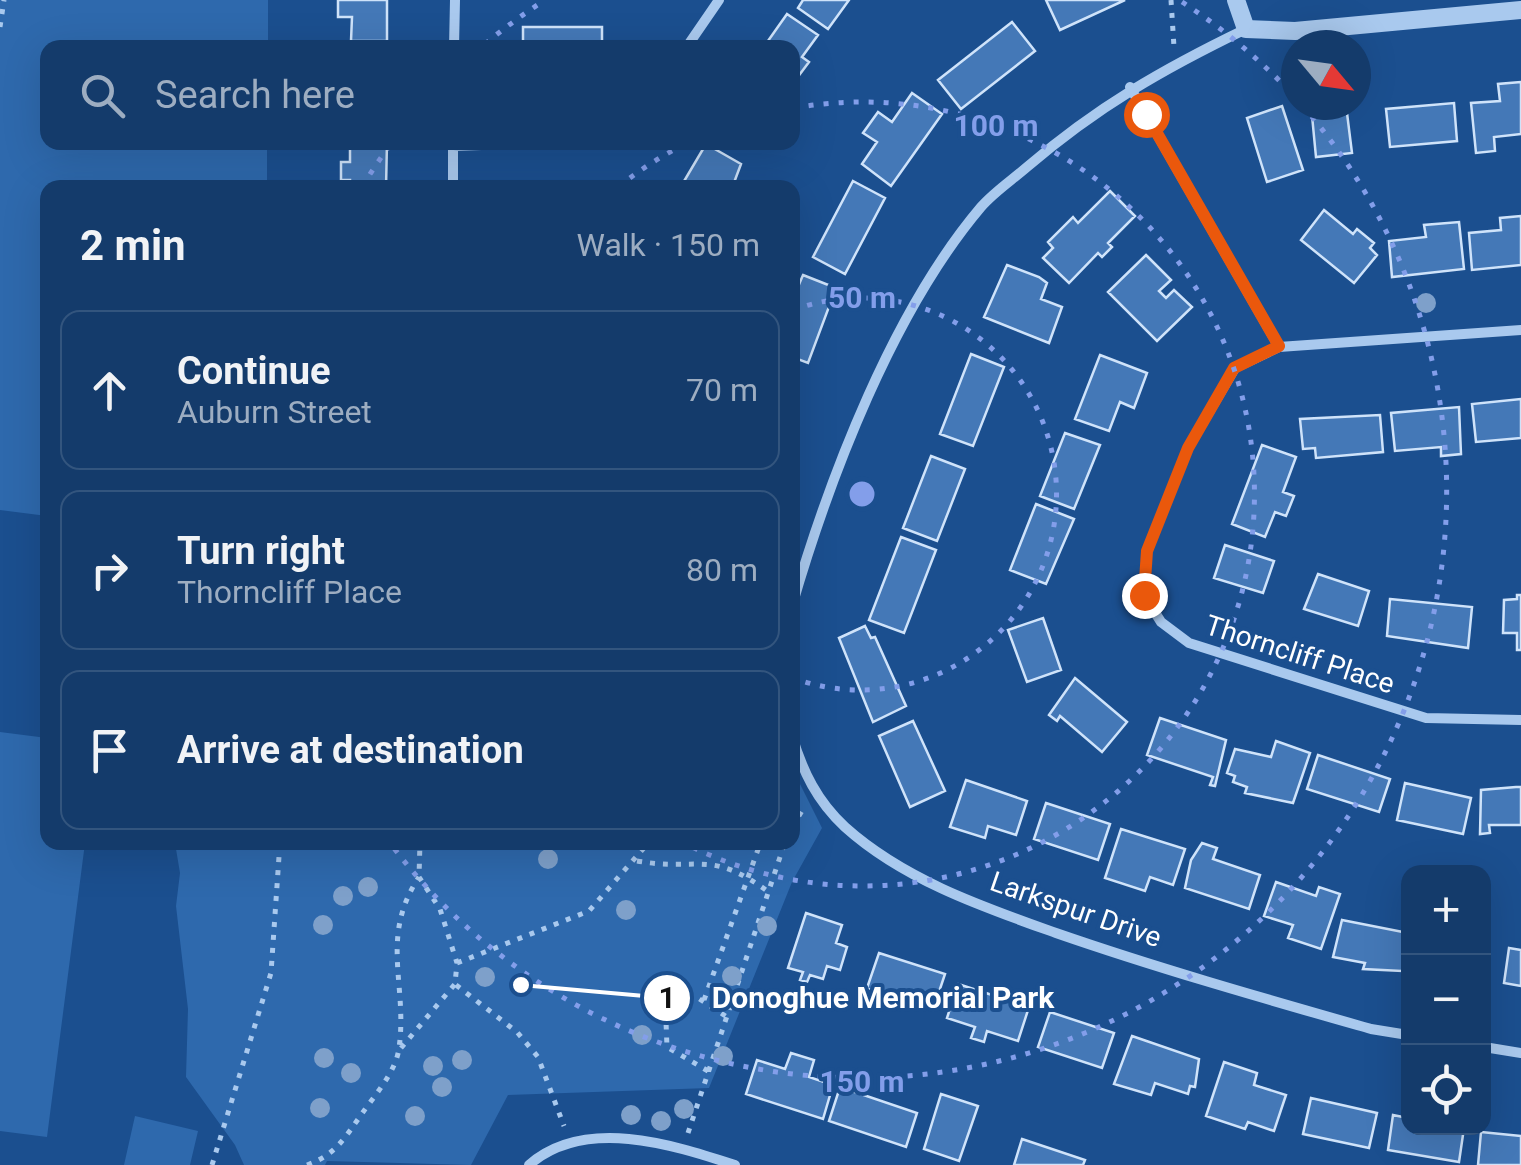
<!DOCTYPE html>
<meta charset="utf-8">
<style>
body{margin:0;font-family:Roboto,sans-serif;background:#214673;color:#f1f3f6}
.controls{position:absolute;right:30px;bottom:30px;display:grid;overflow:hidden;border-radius:20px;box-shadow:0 10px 40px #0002}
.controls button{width:90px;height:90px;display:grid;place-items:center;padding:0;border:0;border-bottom:2px solid #33557e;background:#143b6b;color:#f1f3f6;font:50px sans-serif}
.compass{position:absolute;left:1281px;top:30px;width:90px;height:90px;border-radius:50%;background:#143b6b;box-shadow:0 10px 40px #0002;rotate:119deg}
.stop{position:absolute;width:30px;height:30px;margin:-22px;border:8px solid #ea580c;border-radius:50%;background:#fff}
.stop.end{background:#ea580c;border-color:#fff;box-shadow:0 2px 10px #0008}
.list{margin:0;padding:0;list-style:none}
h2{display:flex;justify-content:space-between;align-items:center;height:130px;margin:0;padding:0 40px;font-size:42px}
h2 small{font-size:32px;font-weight:400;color:#9dadc1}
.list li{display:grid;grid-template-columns:65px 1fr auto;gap:30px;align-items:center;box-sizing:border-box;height:160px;margin:0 20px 20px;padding:0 20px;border:2px solid #33557e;border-radius:20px}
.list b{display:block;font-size:38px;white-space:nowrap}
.list p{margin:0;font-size:32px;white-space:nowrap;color:#9dadc1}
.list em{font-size:32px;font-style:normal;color:#9dadc1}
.icon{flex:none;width:55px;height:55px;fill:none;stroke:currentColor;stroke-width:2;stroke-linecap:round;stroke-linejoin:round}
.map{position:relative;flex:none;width:1521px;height:1165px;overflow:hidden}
.search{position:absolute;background:#143b6b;box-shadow:0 10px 40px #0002;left:40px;top:40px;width:760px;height:110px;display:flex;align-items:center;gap:25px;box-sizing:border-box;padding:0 35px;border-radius:20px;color:#9dadc1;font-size:38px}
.panel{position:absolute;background:#143b6b;box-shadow:0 10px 40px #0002;left:40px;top:180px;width:760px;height:670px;border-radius:20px}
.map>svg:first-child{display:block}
</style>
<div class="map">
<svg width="1521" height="1165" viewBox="0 0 1521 1165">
<rect width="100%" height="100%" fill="#1b4f8f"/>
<path fill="#2e69ad" d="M 0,0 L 268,0 L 268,47 L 48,48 L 48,142 L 267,143 L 267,187 L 48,188 L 47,516 L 0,510 Z
M 0,732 L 47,738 L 48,842 L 85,843 L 47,1137 L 0,1131 Z
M 793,770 L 822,828 L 792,882 L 709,1088 L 508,1095 L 471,1165 L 327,1161 L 325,1165 L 244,1165 L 235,1145 L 186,1077 L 188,1009 L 176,906 L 180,873 L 175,843 L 792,842 Z
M 135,1116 L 198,1131 L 190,1165 L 124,1165 Z"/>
<path fill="#4478b7" stroke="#cfe3fa" stroke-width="2.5" d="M 338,0 L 387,0 L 387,41 L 351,41 L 352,17 L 338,17 Z
M 803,0 L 849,0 L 828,29 L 798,8 Z
M 1046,0 L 1125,0 L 1060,30 Z
M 787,14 L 818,35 L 802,57 L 809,62 L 794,82 L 792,48 L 763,48 Z
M 1012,22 L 1035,51 L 961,109 L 938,80 Z
M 523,27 L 602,27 L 602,48 L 523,48 Z
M 1521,82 L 1521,134 L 1494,137 L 1495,151 L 1476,153 L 1471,103 L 1500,101 L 1498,84 Z
M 912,93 L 942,114 L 891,186 L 862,164 L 877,142 L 863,133 L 878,112 L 892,122 Z
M 1454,103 L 1457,141 L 1390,147 L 1386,109 Z
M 1311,105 L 1346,105 L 1352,153 L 1316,157 Z
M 1282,106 L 1303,170 L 1267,182 L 1247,118 Z
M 350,142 L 387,142 L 386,188 L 350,188 L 350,180 L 341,180 L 341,162 L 350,162 Z
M 706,144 L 741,164 L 732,188 L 680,188 Z
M 853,181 L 885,198 L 845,274 L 813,257 Z
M 1110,191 L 1135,216 L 1108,243 L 1112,247 L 1102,257 L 1098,253 L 1069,283 L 1043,258 L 1053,248 L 1048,242 L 1073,217 L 1078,223 Z
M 1324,210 L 1353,234 L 1357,229 L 1374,243 L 1370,248 L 1377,255 L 1354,283 L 1301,240 Z
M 1521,216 L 1521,265 L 1472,270 L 1469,233 L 1501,230 L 1500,218 Z
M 1459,222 L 1464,269 L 1392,277 L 1389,241 L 1426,237 L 1424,225 Z
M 1146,255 L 1171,280 L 1159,291 L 1166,298 L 1174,290 L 1192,307 L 1157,341 L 1108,292 Z
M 1007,265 L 1039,277 L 1047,283 L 1041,299 L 1062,307 L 1049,343 L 984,317 Z
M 803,275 L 836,288 L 808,363 L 792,357 L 792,301 Z
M 971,354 L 1004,367 L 973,446 L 940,434 Z
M 1100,355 L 1147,373 L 1134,408 L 1120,402 L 1109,431 L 1075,419 Z
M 1521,399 L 1521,438 L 1476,442 L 1472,404 Z
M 1459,407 L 1461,454 L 1441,456 L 1441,447 L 1395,451 L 1391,413 Z
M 1380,415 L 1383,452 L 1316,458 L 1315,448 L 1303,449 L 1300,419 Z
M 1065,433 L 1100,445 L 1074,509 L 1040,496 Z
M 1262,445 L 1296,457 L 1283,492 L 1294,496 L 1286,516 L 1275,512 L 1265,537 L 1232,524 Z
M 931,456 L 965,469 L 937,541 L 903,528 Z
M 1036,504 L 1074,519 L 1046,584 L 1010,570 Z
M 901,537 L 936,550 L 904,633 L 869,620 Z
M 1225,545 L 1274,561 L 1263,593 L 1214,578 Z
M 1318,574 L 1369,591 L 1358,626 L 1304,609 Z
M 1517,595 L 1521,595 L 1521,650 L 1517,650 L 1517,633 L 1503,633 L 1504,600 L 1517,599 Z
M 1390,599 L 1472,607 L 1468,648 L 1387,636 Z
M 1043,618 L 1061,670 L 1027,682 L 1008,630 Z
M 865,626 L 871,638 L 875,637 L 906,706 L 873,722 L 839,638 Z
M 1075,678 L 1127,722 L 1102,752 L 1060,716 L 1057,721 L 1049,715 Z
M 1160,718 L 1226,740 L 1215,786 L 1210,785 L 1213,777 L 1147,755 Z
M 913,721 L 945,791 L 910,807 L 879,736 Z
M 1276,741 L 1310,753 L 1293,803 L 1245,793 L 1247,787 L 1233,782 L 1235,776 L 1227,773 L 1235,749 L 1271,757 Z
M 1318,755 L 1390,779 L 1379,812 L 1307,789 Z
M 966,780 L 1027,801 L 1016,835 L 988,826 L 985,838 L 950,827 Z
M 1405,783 L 1471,798 L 1463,834 L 1397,820 Z
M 1516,787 L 1521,787 L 1521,825 L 1489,825 L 1490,833 L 1480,834 L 1481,790 Z
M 1046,803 L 1110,824 L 1098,860 L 1034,839 Z
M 1121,829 L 1185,849 L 1173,885 L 1150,877 L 1145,891 L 1105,878 Z
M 1202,843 L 1217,848 L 1213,859 L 1260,875 L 1249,909 L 1185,888 L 1191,860 Z
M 1276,882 L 1316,896 L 1319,887 L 1340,894 L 1321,949 L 1288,938 L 1293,925 L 1264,916 Z
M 806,913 L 842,925 L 836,943 L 847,947 L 840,970 L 827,966 L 823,979 L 810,975 L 807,982 L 800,980 L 803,972 L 788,968 Z
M 1342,920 L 1408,933 L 1402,971 L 1363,969 L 1365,963 L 1333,957 Z
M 1509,948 L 1521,950 L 1521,986 L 1504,983 Z
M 879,953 L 945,974 L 933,1010 L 867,988 Z
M 958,984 L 1029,1007 L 1018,1041 L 987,1031 L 984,1042 L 971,1038 L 975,1027 L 947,1018 Z
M 1050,1012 L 1114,1033 L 1102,1068 L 1038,1047 Z
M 1132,1036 L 1199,1059 L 1195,1087 L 1190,1086 L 1188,1094 L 1155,1083 L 1151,1095 L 1114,1084 Z
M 791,1053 L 814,1060 L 809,1077 L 833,1085 L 823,1119 L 746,1094 L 757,1060 L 785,1069 Z
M 1224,1062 L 1257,1073 L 1254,1085 L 1286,1095 L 1274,1131 L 1248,1122 L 1245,1129 L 1206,1116 Z
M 840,1087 L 917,1113 L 906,1147 L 829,1121 Z
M 941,1094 L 978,1106 L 959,1161 L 924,1149 Z
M 1311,1098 L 1377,1113 L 1369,1148 L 1303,1134 Z
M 1393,1115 L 1408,1118 L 1408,1128 L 1464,1128 L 1459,1162 L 1388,1150 Z
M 1481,1132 L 1521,1136 L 1521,1165 L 1478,1165 Z
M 1022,1139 L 1085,1160 L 1083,1165 L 1014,1165 Z"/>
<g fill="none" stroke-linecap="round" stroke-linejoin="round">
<path stroke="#a9c9ee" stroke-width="5" stroke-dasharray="5 8" stroke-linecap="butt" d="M 1171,0 L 1174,47
M 0,27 L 4,0
M 792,827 L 805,806
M 637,861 C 700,872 709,848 770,893
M 457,963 L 589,911 L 649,842
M 456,985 L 517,1032 L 538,1057 L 564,1126
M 704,1000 L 760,844 L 765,842
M 401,1048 L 455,984 L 457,963 L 440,909 L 419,877 L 420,842
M 708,1071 L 667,1047 L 666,1022 L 679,1003 L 698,998 L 727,1017
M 688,1133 L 785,842
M 212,1165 L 271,973 L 280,842
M 307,1165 C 335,1155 344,1139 361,1115 C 374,1096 396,1072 399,1048 C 408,985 379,937 419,877"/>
<path stroke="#a9c9ee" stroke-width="10" d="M 454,48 L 455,0
M 686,48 L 719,0
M 1130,87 L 1279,347
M 453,146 L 574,142
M 453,188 L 453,144
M 1521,330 L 1279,347 L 1235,368 L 1188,448 L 1147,551 L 1144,595 L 1161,622 L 1189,643 L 1426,718 L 1521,720
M 792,606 C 830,476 893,311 981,207 C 994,192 1012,180 1027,167 C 1097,107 1163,69 1246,29
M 792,736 C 803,772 817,801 845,827 C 904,880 983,907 1056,933 C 1160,969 1266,999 1371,1029 L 1408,1035
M 1484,1047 L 1521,1053
M 529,1165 C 585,1116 673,1145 735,1165"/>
<path stroke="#a9c9ee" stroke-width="18" d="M 1236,0 L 1246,29 L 1295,31 L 1521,10"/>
</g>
<g fill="#7ea0ca">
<circle cx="1426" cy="303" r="10"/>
<circle cx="548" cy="859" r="10"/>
<circle cx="368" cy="887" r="10"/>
<circle cx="343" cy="896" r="10"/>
<circle cx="626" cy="910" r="10"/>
<circle cx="323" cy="925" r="10"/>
<circle cx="767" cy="926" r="10"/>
<circle cx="732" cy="976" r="10"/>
<circle cx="485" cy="977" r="10"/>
<circle cx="675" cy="987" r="10"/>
<circle cx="653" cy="1002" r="10"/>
<circle cx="642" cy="1035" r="10"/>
<circle cx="723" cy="1056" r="10"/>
<circle cx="324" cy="1058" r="10"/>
<circle cx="462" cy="1060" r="10"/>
<circle cx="433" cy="1066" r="10"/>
<circle cx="351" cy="1073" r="10"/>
<circle cx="442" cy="1087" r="10"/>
<circle cx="320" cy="1108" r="10"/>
<circle cx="684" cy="1109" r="10"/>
<circle cx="631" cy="1115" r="10"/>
<circle cx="415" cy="1116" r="10"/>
<circle cx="661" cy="1121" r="10"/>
</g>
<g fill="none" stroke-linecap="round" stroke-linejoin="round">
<path stroke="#ea580c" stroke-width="12" d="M 1144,595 L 1147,551 L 1188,448 L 1234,368 L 1279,346 L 1146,114"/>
</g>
<g fill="none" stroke="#839eea" stroke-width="5" stroke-dasharray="5 10">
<path d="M793 310A196 196 0 1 1 793 678"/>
<path d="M618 187A392 392 0 0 1 687 143M794 108A392 392 0 1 1 684 843"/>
<path d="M362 187A587 587 0 0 1 390 145M485 44A587 587 0 0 1 542 2M1182 2A587 587 0 0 1 1295 97M1302 105A587 587 0 1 1 390 843"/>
</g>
<g text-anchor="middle" stroke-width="8" stroke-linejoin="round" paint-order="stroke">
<g font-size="28" fill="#fff" stroke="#1b4f8f">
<text transform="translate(1300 654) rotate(18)" y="10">Thorncliff Place</text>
<text transform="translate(1076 909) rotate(19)" y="10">Larkspur Drive</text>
</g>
</g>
<circle cx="862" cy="494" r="15" fill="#839eea" stroke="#1b4f8f" stroke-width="5"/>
<g font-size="30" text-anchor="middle" font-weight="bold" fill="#839eea" stroke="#1b4f8f" stroke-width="8" stroke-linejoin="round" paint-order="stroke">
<text x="996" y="136">100 m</text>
<text x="862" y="308">50 m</text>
<text x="862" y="1092">150 m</text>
</g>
<path fill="none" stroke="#fff" stroke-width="4" d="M521 985L667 998"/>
<g fill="#fff" stroke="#1b4f8f" stroke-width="4">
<circle cx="521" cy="985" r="10"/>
<circle cx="667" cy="998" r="25"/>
</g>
<g font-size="30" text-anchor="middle" font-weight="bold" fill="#111">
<text x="667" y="1008">1</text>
</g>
<g font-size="30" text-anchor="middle" font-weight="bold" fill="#fff" stroke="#1b4f8f" stroke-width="8" stroke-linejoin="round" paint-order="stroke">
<text x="883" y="1008">Donoghue Memorial Park</text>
</g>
</svg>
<div class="controls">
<button>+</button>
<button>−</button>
<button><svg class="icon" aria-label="locate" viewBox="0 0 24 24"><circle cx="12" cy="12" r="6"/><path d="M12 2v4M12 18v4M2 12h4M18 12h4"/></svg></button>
</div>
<svg class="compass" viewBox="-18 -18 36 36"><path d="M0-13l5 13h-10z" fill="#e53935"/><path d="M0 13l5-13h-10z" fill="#9dadc1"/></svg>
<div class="stop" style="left:1146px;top:114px"></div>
<div class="stop end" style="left:1144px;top:595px"></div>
<div class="search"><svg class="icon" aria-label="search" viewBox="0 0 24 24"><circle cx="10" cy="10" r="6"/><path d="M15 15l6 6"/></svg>Search here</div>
<section class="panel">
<h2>2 min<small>Walk · 150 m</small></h2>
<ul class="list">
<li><svg class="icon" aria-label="ahead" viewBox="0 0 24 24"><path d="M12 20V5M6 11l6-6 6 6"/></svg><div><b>Continue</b><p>Auburn Street</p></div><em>70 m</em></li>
<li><svg class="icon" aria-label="right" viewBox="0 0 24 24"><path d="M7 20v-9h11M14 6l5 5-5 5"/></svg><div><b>Turn right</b><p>Thorncliff Place</p></div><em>80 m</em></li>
<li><svg class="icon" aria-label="arrive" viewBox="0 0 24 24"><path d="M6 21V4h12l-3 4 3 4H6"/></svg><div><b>Arrive at destination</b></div></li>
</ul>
</section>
</div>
